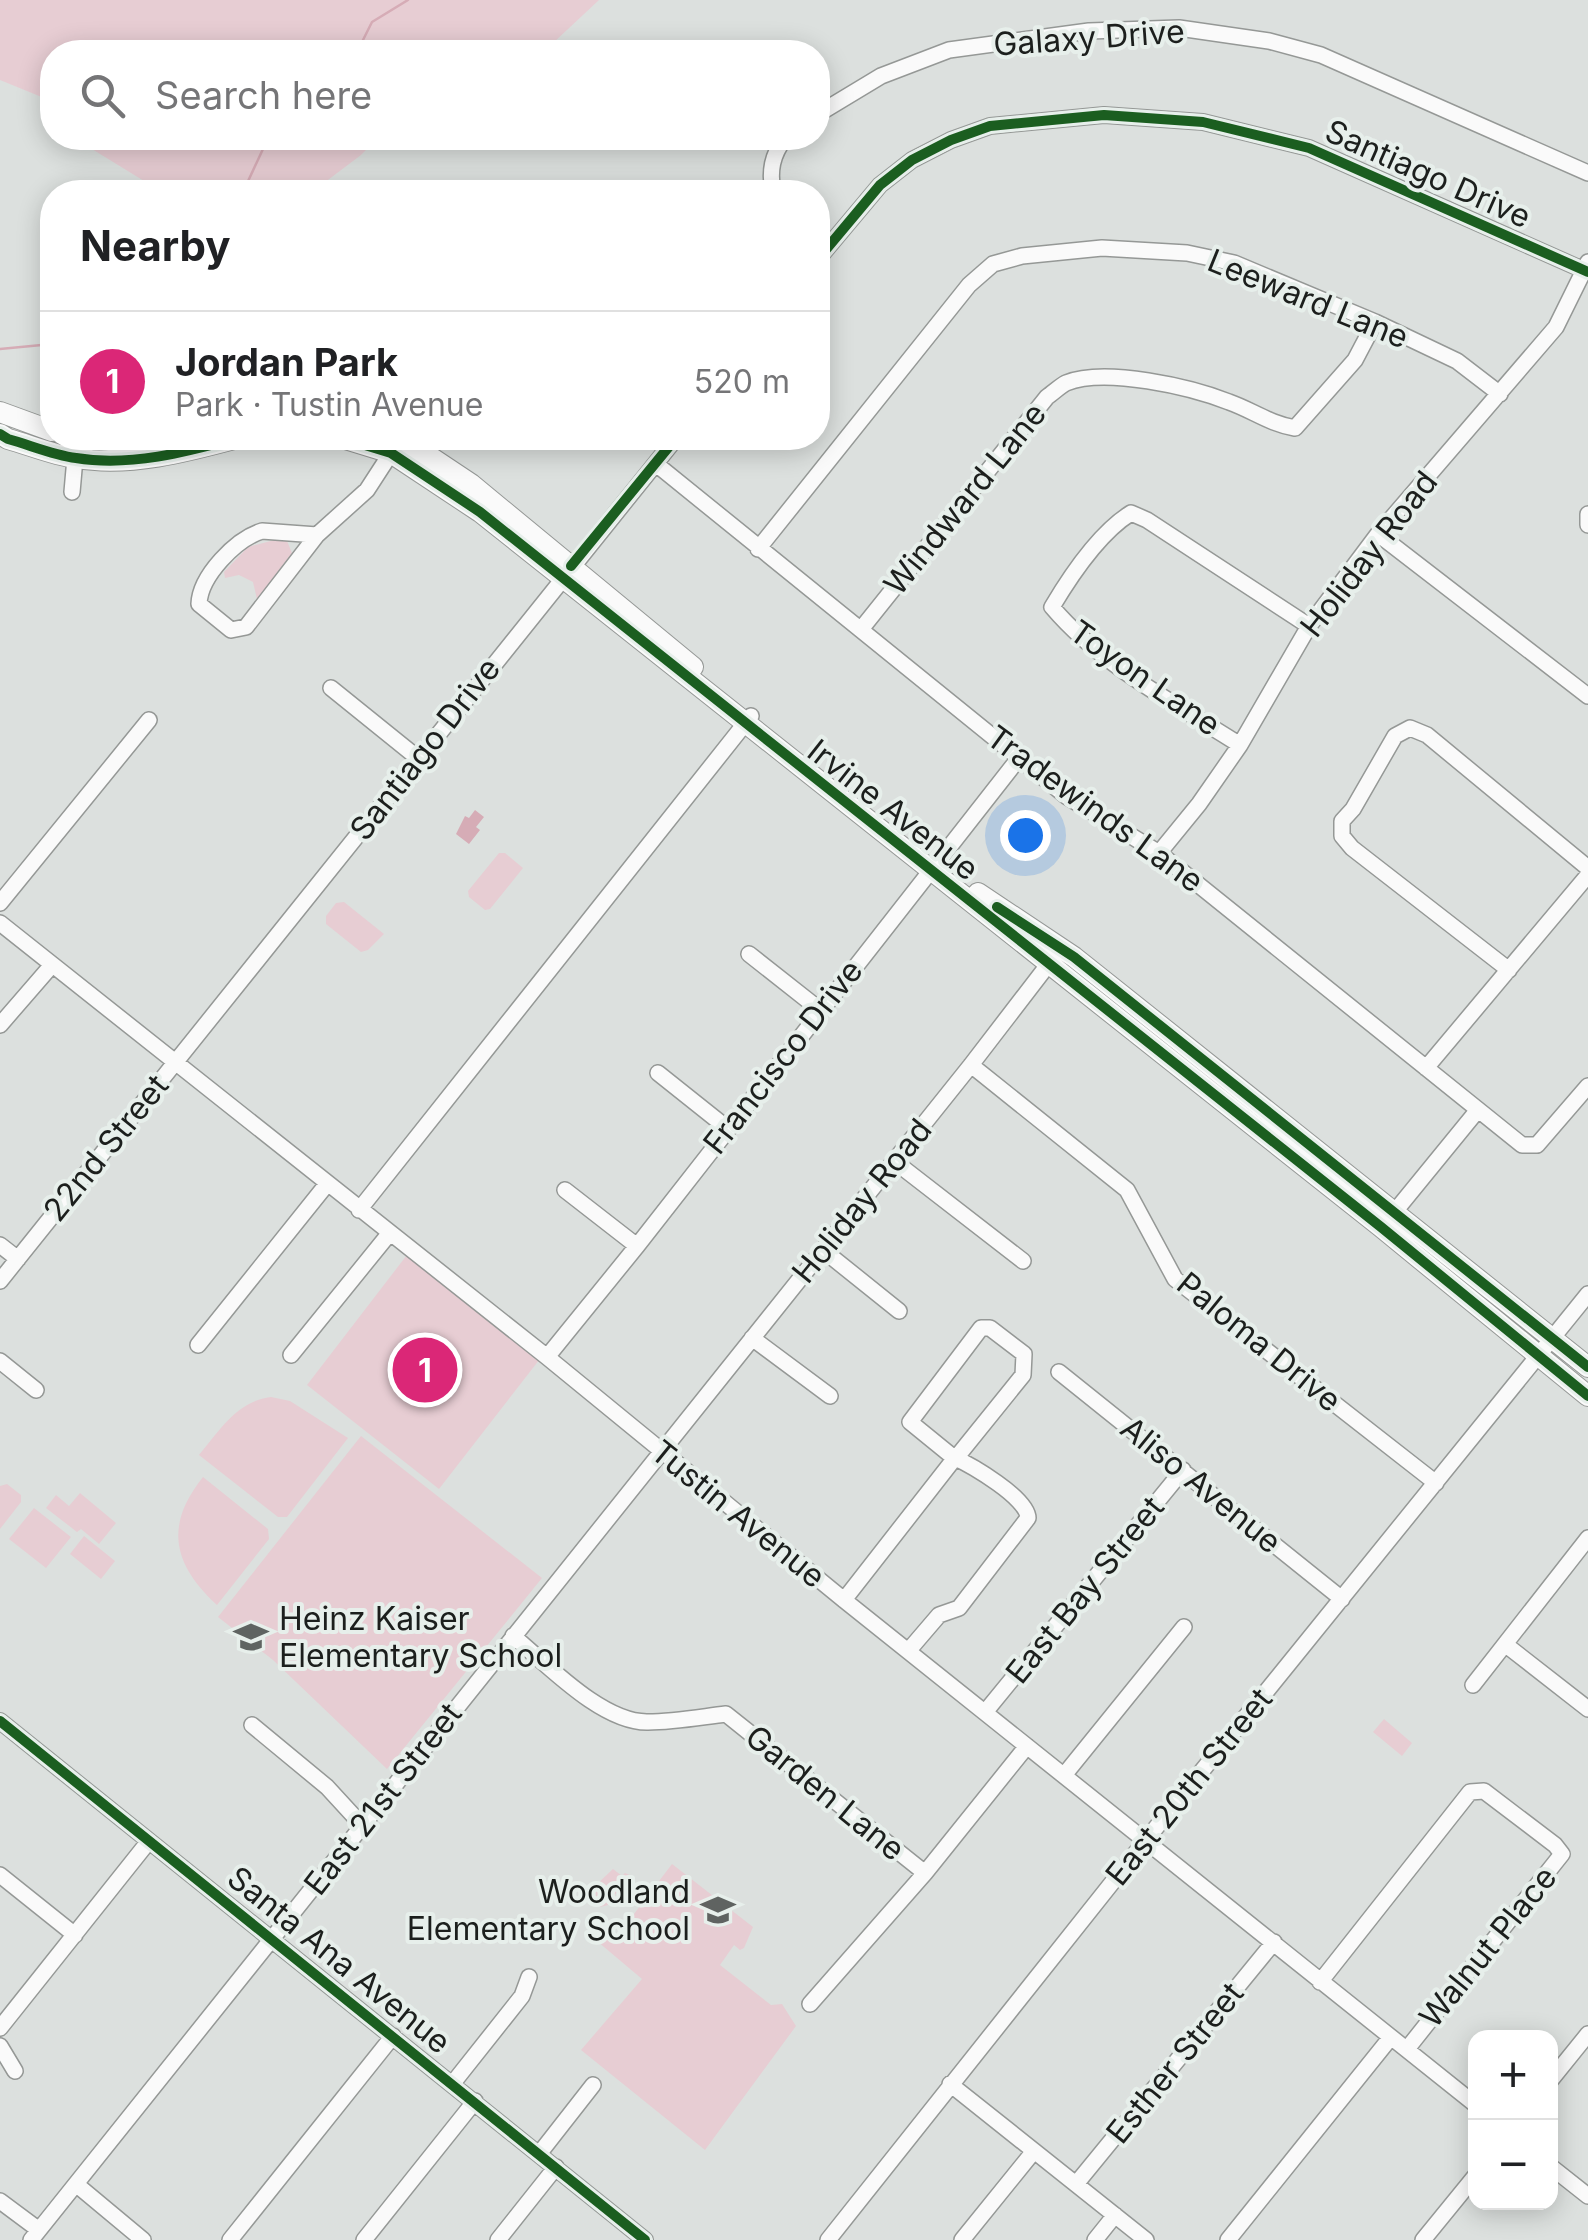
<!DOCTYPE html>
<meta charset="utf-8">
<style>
body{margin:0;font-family:Inter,sans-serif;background:#f2f2f2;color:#202124}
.controls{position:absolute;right:30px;bottom:30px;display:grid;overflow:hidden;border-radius:20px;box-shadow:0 5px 25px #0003}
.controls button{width:90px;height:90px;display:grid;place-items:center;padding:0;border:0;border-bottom:2px solid #e0e0e0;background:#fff;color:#202124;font:50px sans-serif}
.you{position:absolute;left:1025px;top:835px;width:35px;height:35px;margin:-25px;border:8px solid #fff;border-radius:50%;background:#1a73e8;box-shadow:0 0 0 15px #1a73e833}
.badge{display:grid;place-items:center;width:65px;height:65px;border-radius:50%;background:#db2777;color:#fff;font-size:32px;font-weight:700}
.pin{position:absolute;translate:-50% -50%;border:5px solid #fff;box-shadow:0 2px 10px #0006}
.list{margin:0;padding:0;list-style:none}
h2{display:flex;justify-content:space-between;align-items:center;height:130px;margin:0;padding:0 40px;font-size:42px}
h2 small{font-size:32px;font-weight:400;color:#757577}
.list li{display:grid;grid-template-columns:65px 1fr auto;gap:30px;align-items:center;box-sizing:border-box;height:140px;padding:0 40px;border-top:2px solid #e0e0e0}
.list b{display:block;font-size:38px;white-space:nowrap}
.list p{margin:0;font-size:32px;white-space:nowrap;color:#757577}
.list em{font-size:32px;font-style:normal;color:#757577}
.icon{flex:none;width:55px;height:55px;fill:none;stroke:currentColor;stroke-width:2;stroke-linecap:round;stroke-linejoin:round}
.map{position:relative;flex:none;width:1588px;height:2240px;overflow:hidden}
.search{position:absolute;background:#fff;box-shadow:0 5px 25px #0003;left:40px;top:40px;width:790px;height:110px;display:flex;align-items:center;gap:25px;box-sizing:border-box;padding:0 35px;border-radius:40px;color:#757577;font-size:38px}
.panel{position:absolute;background:#fff;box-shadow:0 5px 25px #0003;left:40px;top:180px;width:790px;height:270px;border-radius:40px}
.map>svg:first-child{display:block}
</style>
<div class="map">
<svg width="1588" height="2240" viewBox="0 0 1588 2240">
<rect width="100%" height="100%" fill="#dce0de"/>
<path fill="#e7cdd3" d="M 0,0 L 599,0 L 552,44 L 508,52 L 52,52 L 52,117 L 44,98 L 0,80 Z
M 74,138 L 378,138 L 361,155 L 312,192 L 162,192 Z
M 278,539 L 287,541 L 292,553 L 257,599 L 253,582 L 239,575 L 225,578 L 224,572 L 248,547 Z
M 499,853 L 505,853 L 523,868 L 490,909 L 485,910 L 469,897 L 468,891 Z
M 344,902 L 384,934 L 368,950 L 361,952 L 326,924 L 326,916 L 336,903 Z
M 410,1251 L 543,1355 L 439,1489 L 307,1385 Z
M 271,1397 L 290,1401 L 348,1438 L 287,1517 L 278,1517 L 199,1455 C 220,1430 237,1401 271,1397 Z
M 361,1436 L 542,1578 L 387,1769 L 273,1660 L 218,1617 Z
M 203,1477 L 268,1529 L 269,1539 L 217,1605 C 173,1564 164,1526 203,1477 Z
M 7,1484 L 21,1495 L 21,1502 L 0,1529 L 0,1486 Z
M 80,1493 L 116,1523 L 99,1544 L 81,1529 L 77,1532 L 46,1508 L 56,1495 L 69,1506 Z
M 34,1508 L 71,1537 L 46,1568 L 9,1539 Z
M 84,1536 L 115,1561 L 101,1579 L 70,1554 Z
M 1384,1719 L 1412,1743 L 1402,1756 L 1373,1732 Z
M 672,1864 L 753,1927 L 744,1948 L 740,1950 L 734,1945 L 720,1965 L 771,2005 L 782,2004 L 796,2026 L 705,2150 L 581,2050 L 642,1979 L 597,1941 L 615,1939 Z
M 613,1869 L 622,1876 L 625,1873 L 632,1876 L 629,1886 L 617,1892 L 608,1905 L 600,1907 L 592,1896 L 596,1885 Z"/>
<path fill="#d6acb6" d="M 475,810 L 484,817 L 476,827 L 480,830 L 469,844 L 456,834 L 465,816 L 469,818 Z"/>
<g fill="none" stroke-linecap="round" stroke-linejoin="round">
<path stroke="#d6acb6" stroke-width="2.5" d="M 357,52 L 372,22 L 408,0
M 243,192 L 263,149 L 296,138
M 0,349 L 52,344"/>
<g stroke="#959896" stroke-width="18">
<path id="minor" d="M 818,114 L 881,76 L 949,50 L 1089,31 L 1179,28 L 1269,41 L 1321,55 L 1588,173
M 773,192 C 769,171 772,155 785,138
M 818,259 L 880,185 L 912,160 L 951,140 L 990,126 L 1104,115 L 1203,122 L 1309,148 L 1588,272
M 656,464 L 1066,796 L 1159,853 L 1522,1145 L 1537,1145 L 1588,1086
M 72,492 L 75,458
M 1588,514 L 1588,525
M 262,531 L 317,535 L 246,627 L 231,630 L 199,604 C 200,576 236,539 262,531 Z
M 1378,534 L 1588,696
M 317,535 L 367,490 L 391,453
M 758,549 L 969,285 L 993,264 L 1022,256 L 1102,248 L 1187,253 L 1234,263 L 1375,322 L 1457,361 L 1500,394
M 862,628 L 1047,397 C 1053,393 1060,386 1066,383 C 1105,367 1191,387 1229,402 C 1252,410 1270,424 1295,428 L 1355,360 L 1375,322
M 331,688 L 419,759
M 1240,745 C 1176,704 1102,666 1052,607 C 1071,575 1099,533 1131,513 L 1147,520 L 1309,626
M 1159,853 L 1199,804 L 1240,745 L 1309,626 L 1378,534 L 1556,327 L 1588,262
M 0,903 L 149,720
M 0,923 L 547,1357 L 844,1600 L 1476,2105
M 749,954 L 820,1010
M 1509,970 L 1352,848 L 1342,836 L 1342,821 L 1353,809 L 1395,736 L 1410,728 L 1427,735 L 1588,868
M 0,1025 L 52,965
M 971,1065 L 1127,1190 L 1175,1279 L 1436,1483
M 1426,1068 L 1588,875
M 658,1073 L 727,1128
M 894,1161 L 1023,1261
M 565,1190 L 637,1246
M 359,1210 L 751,716
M 1388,1220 L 1477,1111
M 0,1245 L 18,1259
M 823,1250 L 899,1311
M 0,1281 L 676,438
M 752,1338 L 830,1396
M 198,1345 L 327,1184
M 291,1355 L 389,1234
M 547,1357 L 637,1246 L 1019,758
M 0,1361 L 36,1390
M 1059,1372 L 1342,1599
M 844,1600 L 951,1463
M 513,1636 C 547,1664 602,1723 648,1722 C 674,1722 701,1717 726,1714 L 925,1873
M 1506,1645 L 1588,1709
M 909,1650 L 939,1615 L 959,1608 L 1028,1518 C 1028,1498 971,1465 953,1457 L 910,1422 L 981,1328 L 990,1328 L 1024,1354 L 1023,1375 L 956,1458
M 1473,1685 L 1588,1538
M 986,1711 L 1183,1470
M 0,1721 L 645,2240
M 252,1725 L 327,1787 L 361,1824
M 1065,1774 L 1184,1627
M 0,1875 L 75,1935
M 1320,1982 L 1470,1792 L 1484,1791 L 1555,1845 L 1562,1854 L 1407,2049
M 810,2004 L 925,1873 L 1027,1746
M 0,2028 L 149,1841
M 0,2046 L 15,2071
M 1550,2081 L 1588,2034
M 453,2083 L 522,1996 L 529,1977
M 950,2084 L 1146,2240
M 539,2154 L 593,2085
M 1550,2166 L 1588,2196
M 1076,2184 L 1274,1942
M 77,2185 L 143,2240
M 0,2201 L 39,2230
M 31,2240 L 971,1065 L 1054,957
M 230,2240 L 393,2036
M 364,2240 L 475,2101
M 498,2240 L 556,2167
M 828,2240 L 1146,1840 L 1588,1294
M 962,2240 L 1034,2151
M 1095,2240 L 1115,2215
M 1228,2240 L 1391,2037
M 1423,2240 L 1476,2175"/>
</g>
<g stroke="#959896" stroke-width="22">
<path id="major" d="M 0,412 L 52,431
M 0,434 L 8,439 C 30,445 53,455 76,458 C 130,467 186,452 238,438
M 73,438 L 127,442 L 165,438
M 342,438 L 391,453 L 480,512 L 1381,1227 L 1588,1396
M 402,438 L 471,484 L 693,667
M 978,893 L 1074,957 L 1588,1367"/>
</g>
<use href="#minor" stroke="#fafafa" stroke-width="15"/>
<use href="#major" stroke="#fafafa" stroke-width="20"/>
<g stroke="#e7efeb" stroke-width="16">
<path id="cycleway" d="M 818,259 L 880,185 L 912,160 L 951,140 L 990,126 L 1104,115 L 1203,122 L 1309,148 L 1588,272
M 0,434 L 8,439 C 30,445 53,455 76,458 C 130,467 186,452 238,438
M 342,438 L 391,453 L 480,512 L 1381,1227 L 1588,1396
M 571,566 L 676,438
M 997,907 L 1074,957 L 1588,1367
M 0,1721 L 645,2240"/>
</g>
<use href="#cycleway" stroke="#1b5e20" stroke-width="10"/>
</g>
<defs>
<g id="school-bare" transform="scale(2.7)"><path d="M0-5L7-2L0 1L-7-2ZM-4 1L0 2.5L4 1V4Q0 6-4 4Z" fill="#5f6361" stroke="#e7efeb" stroke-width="2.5" paint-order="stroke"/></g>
</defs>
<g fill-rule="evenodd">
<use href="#school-bare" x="251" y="1637"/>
<use href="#school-bare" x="718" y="1910"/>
</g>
<g text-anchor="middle" stroke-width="8" stroke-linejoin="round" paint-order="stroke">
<g font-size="32" fill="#1c1f1d" stroke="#e7efeb">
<text transform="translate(1089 38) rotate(-4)" y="11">Galaxy Drive</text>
<text transform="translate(1428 174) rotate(24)" y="11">Santiago Drive</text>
<text transform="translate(1308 299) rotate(22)" y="11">Leeward Lane</text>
<text transform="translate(965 499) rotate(-51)" y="11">Windward Lane</text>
<text transform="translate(1369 554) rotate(-52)" y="11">Holiday Road</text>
<text transform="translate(1145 678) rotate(35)" y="11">Toyon Lane</text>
<text transform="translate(425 749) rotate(-52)" y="11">Santiago Drive</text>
<text transform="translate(1095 809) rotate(36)" y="11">Tradewinds Lane</text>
<text transform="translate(893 810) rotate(38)" y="11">Irvine Avenue</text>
<text transform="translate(783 1057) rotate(-52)" y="11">Francisco Drive</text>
<text transform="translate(106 1148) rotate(-51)" y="11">22nd Street</text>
<text transform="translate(862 1201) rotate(-51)" y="11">Holiday Road</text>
<text transform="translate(1259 1342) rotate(39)" y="11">Paloma Drive</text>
<text transform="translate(1201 1485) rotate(39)" y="11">Aliso Avenue</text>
<text transform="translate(738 1514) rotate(39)" y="11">Tustin Avenue</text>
<text transform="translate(1085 1590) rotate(-51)" y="11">East Bay Street</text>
<text transform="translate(1189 1787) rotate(-51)" y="11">East 20th Street</text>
<text transform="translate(825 1793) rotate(39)" y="11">Garden Lane</text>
<text transform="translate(383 1799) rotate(-52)" y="11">East 21st Street</text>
<text transform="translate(1488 1947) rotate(-51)" y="11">Walnut Place</text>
<text transform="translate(339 1960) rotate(39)" y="11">Santa Ana Avenue</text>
<text transform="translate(1175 2063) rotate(-51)" y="11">Esther Street</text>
</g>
<g font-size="32" fill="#1c1f1d" stroke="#e7efeb" text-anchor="start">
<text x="279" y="1630">Heinz Kaiser<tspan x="279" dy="37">Elementary School</tspan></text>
<text x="690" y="1903" text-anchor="end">Woodland<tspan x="690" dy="37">Elementary School</tspan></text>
</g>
</g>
</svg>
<div class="controls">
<button>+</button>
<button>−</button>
</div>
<div class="you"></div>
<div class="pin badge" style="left:425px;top:1370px">1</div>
<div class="search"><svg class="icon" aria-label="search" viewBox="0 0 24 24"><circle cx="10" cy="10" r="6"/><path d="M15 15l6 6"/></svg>Search here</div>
<section class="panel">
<h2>Nearby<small></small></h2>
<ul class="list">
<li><span class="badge">1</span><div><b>Jordan Park</b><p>Park · Tustin Avenue</p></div><em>520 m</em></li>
</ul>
</section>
</div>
